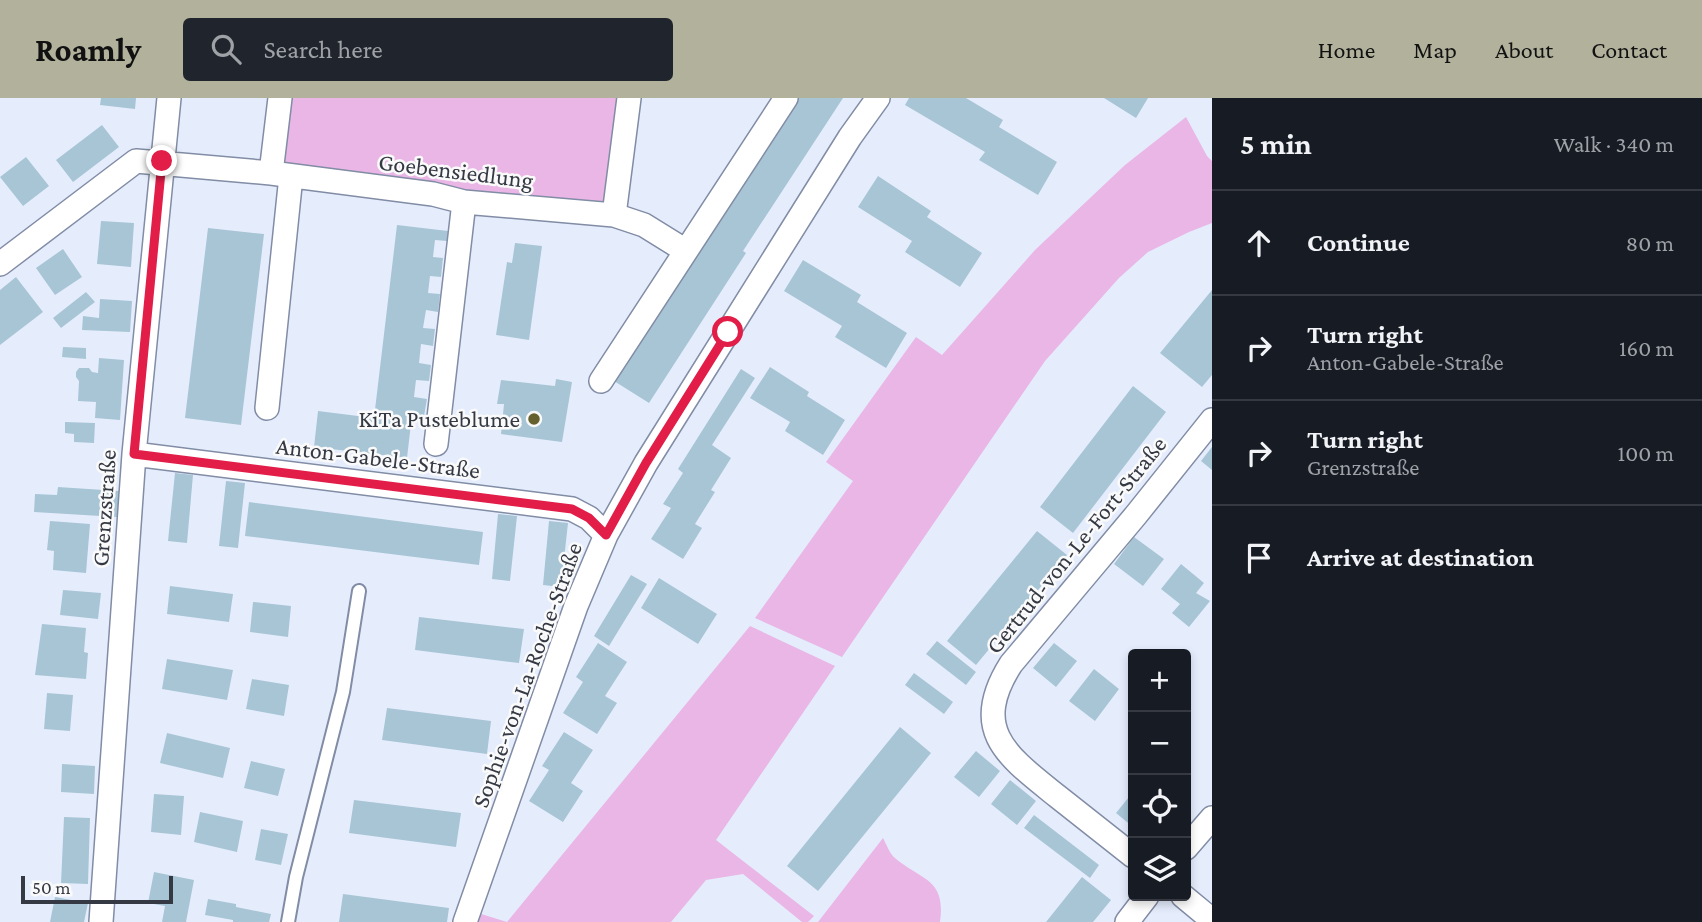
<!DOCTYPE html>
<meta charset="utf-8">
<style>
body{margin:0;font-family:"Crimson Pro",serif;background:#20242c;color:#f1f3f6}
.controls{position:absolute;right:21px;bottom:21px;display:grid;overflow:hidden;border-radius:7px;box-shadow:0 4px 10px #0003}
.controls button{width:63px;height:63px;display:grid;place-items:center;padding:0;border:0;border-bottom:2px solid #363941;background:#171b24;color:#f1f3f6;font:35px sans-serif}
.scale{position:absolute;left:21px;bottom:18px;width:152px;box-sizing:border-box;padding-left:7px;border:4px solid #343944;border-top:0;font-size:19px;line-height:24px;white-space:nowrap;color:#343944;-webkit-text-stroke:5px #fafafa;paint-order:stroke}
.stop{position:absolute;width:21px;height:21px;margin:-16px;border:5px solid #e11d48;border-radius:50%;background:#fff}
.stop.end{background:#e11d48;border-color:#fff;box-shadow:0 2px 7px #0008}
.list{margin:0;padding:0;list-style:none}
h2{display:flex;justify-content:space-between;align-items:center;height:91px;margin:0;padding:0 28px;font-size:30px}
h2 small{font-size:23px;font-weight:400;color:#9ea1a6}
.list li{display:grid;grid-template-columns:46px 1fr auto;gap:21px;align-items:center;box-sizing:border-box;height:105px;padding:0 28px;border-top:2px solid #363941}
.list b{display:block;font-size:26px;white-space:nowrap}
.list p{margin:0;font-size:23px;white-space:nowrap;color:#9ea1a6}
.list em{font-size:23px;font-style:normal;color:#9ea1a6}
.icon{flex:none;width:38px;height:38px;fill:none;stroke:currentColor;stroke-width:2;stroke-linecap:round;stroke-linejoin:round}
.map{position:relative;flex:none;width:1212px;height:824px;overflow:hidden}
header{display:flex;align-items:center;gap:42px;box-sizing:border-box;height:98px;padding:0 35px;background:#b2b19c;color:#111}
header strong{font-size:33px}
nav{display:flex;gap:38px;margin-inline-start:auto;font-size:24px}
.search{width:490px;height:63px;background:#20242c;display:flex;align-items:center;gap:18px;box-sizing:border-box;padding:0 24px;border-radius:7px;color:#9ea1a6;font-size:26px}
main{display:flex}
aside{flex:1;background:#171b24}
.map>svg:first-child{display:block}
</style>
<header>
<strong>Roamly</strong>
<div class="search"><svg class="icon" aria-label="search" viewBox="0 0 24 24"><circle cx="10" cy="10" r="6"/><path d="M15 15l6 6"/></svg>Search here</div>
<nav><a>Home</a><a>Map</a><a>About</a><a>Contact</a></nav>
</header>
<main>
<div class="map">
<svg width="1212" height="824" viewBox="0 0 1212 824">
<rect width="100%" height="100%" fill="#e5edfd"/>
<path fill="#e9b6e6" d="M 290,0 L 620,0 L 607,112 L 283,68 Z
M 1186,19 L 1207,58 L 1212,63 L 1212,125 L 1189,134 L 1148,154 L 1119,180 L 1045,263 L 842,559 L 755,520 L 853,383 L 826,364 L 916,239 L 942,257 L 1035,152 L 1125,67 Z
M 750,528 L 835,568 L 716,742 L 814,818 L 808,824 L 802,824 L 743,776 L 706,782 L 671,824 L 475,824 L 478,815 L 507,824 Z
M 883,740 C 887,747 889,755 895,760 C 922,783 946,780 940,824 L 818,824 Z"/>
<path fill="#a8c5d6" d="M 101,0 L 136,0 L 135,11 L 100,7 Z
M 792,0 L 843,0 L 743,153 L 746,155 L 649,305 L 614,283 Z
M 909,0 L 966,0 L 1003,22 L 999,29 L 1057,64 L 1038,97 L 979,62 L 985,54 L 905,7 Z
M 1104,0 L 1148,0 L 1136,20 Z
M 102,27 L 119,49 L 73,84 L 56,62 Z
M 26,59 L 49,88 L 23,108 L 0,79 Z
M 878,78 L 931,113 L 927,119 L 982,155 L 960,189 L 905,154 L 912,143 L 858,109 Z
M 101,123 L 134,125 L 131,169 L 97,166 Z
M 397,127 L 448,133 L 447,143 L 435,142 L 433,159 L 443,160 L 441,179 L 430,178 L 428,195 L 440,196 L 438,214 L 426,212 L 423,230 L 435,231 L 433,248 L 421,246 L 419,265 L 431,267 L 429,283 L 416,282 L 414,299 L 427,301 L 424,318 L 412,317 L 407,360 L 314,349 L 318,313 L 374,320 Z
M 208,130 L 264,136 L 241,327 L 185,320 Z
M 515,145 L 542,148 L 529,242 L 496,237 L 507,164 L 512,165 Z
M 63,151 L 82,179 L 55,197 L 36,170 Z
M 803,162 L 861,197 L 857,204 L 907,235 L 886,270 L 835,239 L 842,228 L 784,193 Z
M 16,179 L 43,214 L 0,247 L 0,192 Z
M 1212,192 L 1212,277 L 1202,289 L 1160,255 Z
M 86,194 L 95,204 L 61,230 L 53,220 Z
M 100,201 L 132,203 L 130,234 L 82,232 L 83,218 L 99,220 Z
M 63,249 L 86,250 L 86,261 L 62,259 Z
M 99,260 L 124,262 L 120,322 L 95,320 L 96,304 L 78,303 L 79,283 L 76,279 L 76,274 L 79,270 L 89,270 L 92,274 L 98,275 Z
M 770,269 L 809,294 L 807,298 L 845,322 L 823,357 L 785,333 L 790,324 L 750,300 Z
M 741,271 L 755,280 L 712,347 L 731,360 L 711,392 L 715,394 L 695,426 L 702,430 L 683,461 L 651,441 L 671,410 L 663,406 L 683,375 L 678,371 Z
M 556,281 L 572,284 L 562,344 L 501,336 L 504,306 L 497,306 L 501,282 L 555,288 Z
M 1133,288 L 1166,314 L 1073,435 L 1040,409 Z
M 65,324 L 95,325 L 94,345 L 74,344 L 74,336 L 65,335 Z
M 1212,349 L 1212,372 L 1201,363 Z
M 175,375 L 193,377 L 187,445 L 168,443 Z
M 226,383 L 245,385 L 238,450 L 219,448 Z
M 58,389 L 119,393 L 117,419 L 34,414 L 35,396 L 57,397 Z
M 249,404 L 483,434 L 479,467 L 245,438 Z
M 498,416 L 517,418 L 510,483 L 492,481 Z
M 50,423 L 90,426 L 86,475 L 53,472 L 54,453 L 47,452 Z
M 549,423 L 568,425 L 561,489 L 543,487 Z
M 1037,433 L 1067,457 L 976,567 L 947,543 Z
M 1134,439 L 1164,461 L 1143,488 L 1114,466 Z
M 1181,466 L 1204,485 L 1196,495 L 1210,503 L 1189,529 L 1172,515 L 1180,506 L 1161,491 Z
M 631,477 L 647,486 L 609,548 L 594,538 Z
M 659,480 L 717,516 L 698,546 L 641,510 Z
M 170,488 L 233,496 L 229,524 L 167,516 Z
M 63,492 L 101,495 L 98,521 L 60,517 Z
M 253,504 L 291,508 L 288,539 L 250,534 Z
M 419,519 L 524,531 L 519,565 L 415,552 Z
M 42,526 L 86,530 L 84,554 L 88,555 L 86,581 L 35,577 Z
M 937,543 L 976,574 L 966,587 L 926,556 Z
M 598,545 L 627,564 L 605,598 L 617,605 L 597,636 L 563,615 L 583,584 L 576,579 Z
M 1054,545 L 1077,563 L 1056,589 L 1033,570 Z
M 167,561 L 233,572 L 227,602 L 162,591 Z
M 1094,571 L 1119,591 L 1095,623 L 1069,603 Z
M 914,575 L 953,604 L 944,616 L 905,587 Z
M 252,581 L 289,587 L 284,618 L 246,611 Z
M 47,595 L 73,597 L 70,633 L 44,631 Z
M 387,610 L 491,623 L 487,656 L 382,642 Z
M 900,629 L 931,655 L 818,793 L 787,768 Z
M 564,634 L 593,652 L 571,685 L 583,693 L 563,724 L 529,703 L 549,672 L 542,668 Z
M 167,635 L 230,650 L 223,680 L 160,665 Z
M 976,653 L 1000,673 L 979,699 L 954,679 Z
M 251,663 L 285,671 L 278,698 L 244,690 Z
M 62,666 L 95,668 L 94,696 L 61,694 Z
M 1010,682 L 1036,703 L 1017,727 L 991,706 Z
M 1133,694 L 1133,729 L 1116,715 Z
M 154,696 L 184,698 L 181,737 L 151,734 Z
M 354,702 L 461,715 L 456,749 L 349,735 Z
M 200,714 L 243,723 L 237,754 L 194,744 Z
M 1034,717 L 1099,767 L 1090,780 L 1024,730 Z
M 64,719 L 90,720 L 88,786 L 61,785 Z
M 261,731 L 288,736 L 281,767 L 255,762 Z
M 154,774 L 194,782 L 186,824 L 162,824 L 165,808 L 148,805 Z
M 1082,779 L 1111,802 L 1098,818 L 1093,824 L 1046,824 Z
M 343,796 L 449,810 L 447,824 L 339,824 Z
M 55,799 L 88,805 L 84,824 L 50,824 Z
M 208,801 L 236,806 L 236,809 L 271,816 L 269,824 L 233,824 L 233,822 L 205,817 Z"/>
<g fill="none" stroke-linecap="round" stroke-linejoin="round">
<g stroke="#818ca5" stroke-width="16">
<path id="lane" d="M 288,824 L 296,779 L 343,594 L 359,493"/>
</g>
<g stroke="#818ca5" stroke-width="26">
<path id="street" d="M 271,75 L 280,0
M 614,117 L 629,0
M 0,166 L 136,63 L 271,75 L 433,96 L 464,104 L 614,117 L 644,127 L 686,153
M 601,283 L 786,0
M 267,310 L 291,78
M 436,346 L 464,104
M 134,356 L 572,411 L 589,420 L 606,437
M 1186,750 L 1212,720
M 1133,758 C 1108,738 1082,718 1057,698 C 1007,658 969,632 1011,566 L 1136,417 L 1212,322
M 1183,798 L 1212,822
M 101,824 L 134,356 L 169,0
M 465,824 L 576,508 L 606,437 L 646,365 L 850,39 L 878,0
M 1127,824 L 1147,798"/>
</g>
<use href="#lane" stroke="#fff" stroke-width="12"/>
<use href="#street" stroke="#fff" stroke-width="23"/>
</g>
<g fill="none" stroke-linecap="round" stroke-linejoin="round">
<path stroke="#e11d48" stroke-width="9" d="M 162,63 L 134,356 L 572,411 L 589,420 L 606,437 L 646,365 L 728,234"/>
</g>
<circle fill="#64612e" stroke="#fafafa" stroke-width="2.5" cx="534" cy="321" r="7"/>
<g text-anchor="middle" stroke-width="5" stroke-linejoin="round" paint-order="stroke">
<g font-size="24" fill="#343944" stroke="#fafafa">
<text transform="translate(456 73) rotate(7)" y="8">Goebensiedlung</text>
<text transform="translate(378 360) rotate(7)" y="8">Anton-Gabele-Straße</text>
<text transform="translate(104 410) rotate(-86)" y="8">Grenzstraße</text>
<text transform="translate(1076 447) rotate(-51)" y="8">Gertrud-von-Le-Fort-Straße</text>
<text transform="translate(527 577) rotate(-70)" y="8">Sophie-von-La-Roche-Straße</text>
</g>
<g font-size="24" fill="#343944" stroke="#fafafa" text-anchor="end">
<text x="520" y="329">KiTa Pusteblume</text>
</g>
</g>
</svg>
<div class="controls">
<button>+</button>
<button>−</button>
<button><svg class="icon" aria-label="locate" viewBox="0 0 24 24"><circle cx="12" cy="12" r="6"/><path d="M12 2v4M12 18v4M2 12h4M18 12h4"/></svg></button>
<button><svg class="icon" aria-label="layers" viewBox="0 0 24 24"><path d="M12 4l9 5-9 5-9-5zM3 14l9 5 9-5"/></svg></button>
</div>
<div class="scale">50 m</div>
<div class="stop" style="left:728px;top:234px"></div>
<div class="stop end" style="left:162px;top:63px"></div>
</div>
<aside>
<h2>5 min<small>Walk · 340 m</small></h2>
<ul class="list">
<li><svg class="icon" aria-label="ahead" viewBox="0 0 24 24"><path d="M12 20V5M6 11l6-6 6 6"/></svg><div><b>Continue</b></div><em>80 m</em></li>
<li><svg class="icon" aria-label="right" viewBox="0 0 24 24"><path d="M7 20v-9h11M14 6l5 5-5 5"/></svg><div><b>Turn right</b><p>Anton-Gabele-Straße</p></div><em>160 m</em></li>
<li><svg class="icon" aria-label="right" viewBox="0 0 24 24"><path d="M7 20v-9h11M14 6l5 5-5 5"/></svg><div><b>Turn right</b><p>Grenzstraße</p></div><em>100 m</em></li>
<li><svg class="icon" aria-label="arrive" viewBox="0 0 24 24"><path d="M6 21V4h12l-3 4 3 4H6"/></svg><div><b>Arrive at destination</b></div></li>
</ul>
</aside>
</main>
